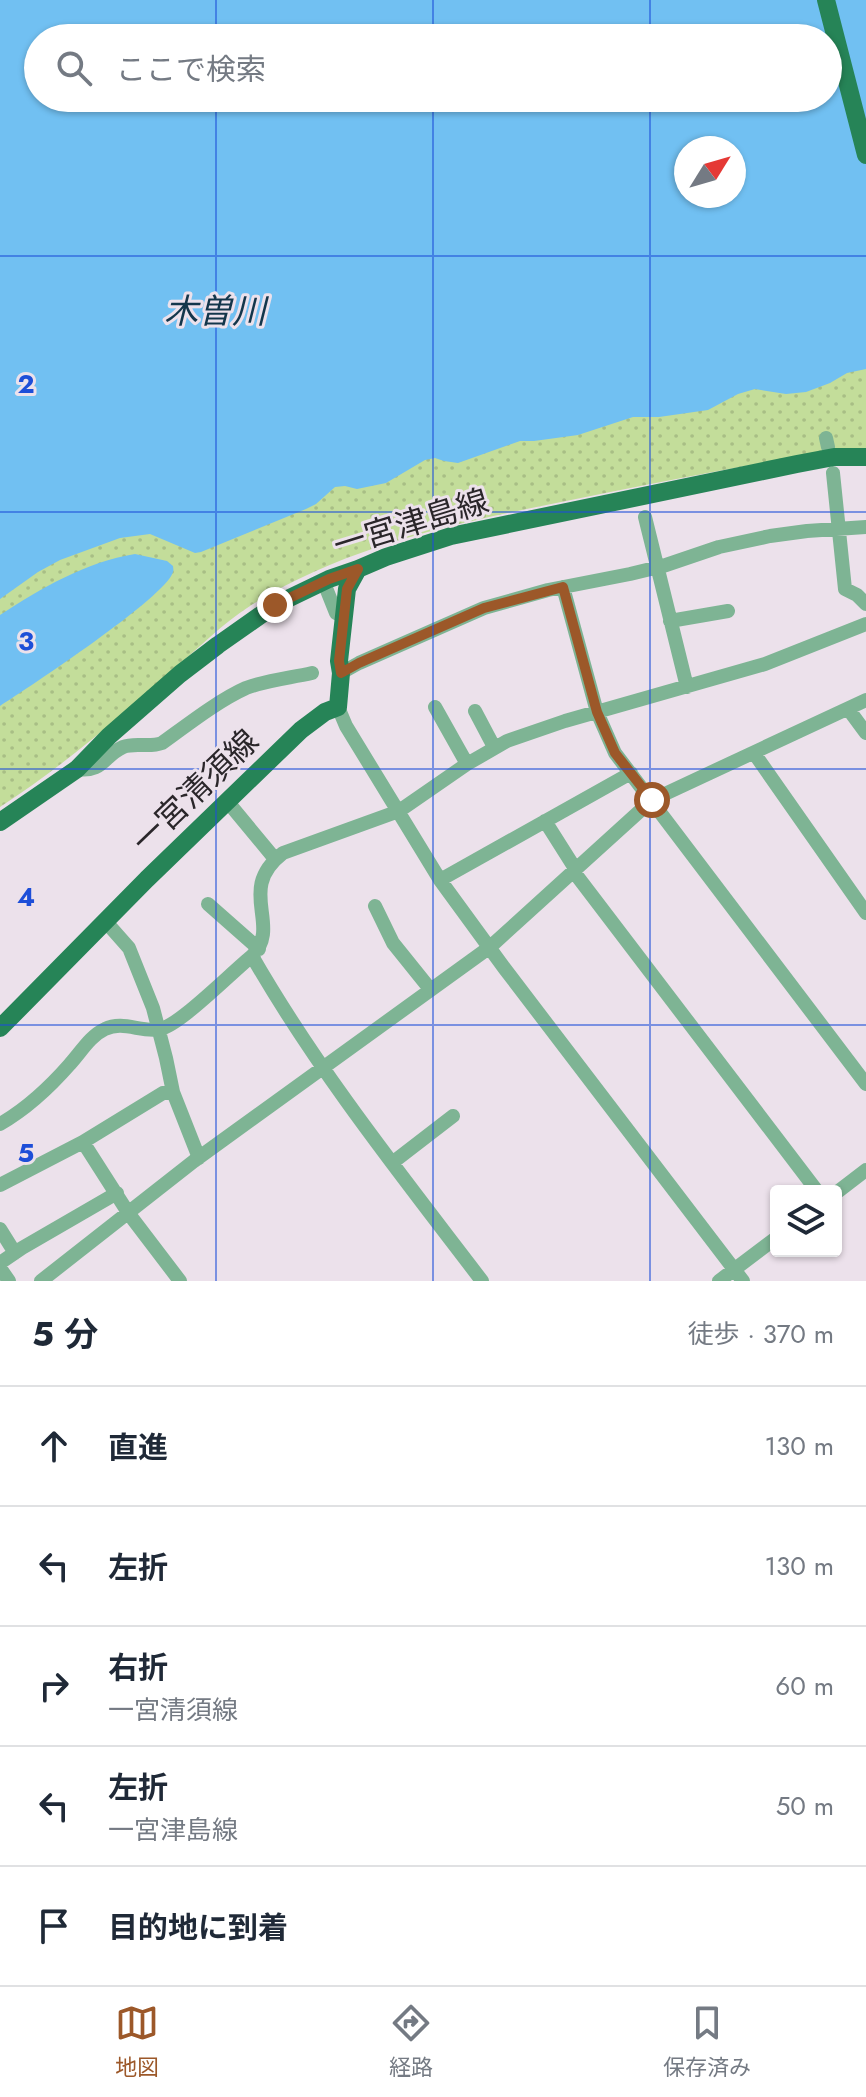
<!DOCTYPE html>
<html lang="ja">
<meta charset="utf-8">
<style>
body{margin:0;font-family:Jost,"Noto Sans JP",sans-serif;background:#f2f2f3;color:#1f2937}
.controls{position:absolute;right:24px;bottom:24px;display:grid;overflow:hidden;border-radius:8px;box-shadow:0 2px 6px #0004}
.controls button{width:72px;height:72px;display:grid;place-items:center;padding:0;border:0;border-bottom:2px solid #e0e1e3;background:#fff;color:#1f2937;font:40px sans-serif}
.compass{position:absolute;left:674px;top:136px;width:72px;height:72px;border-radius:50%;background:#fff;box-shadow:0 2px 6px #0004;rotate:53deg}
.stop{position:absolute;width:24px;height:24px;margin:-18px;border:6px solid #9c5829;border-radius:50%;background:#fff}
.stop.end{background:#9c5829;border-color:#fff;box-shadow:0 2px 8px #0008}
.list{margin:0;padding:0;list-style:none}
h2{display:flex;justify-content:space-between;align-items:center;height:104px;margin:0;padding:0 32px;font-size:34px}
h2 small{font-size:26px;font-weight:400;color:#747a83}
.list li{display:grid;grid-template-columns:52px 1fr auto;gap:24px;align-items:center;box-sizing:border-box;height:120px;padding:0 32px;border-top:2px solid #e0e1e3}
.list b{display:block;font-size:30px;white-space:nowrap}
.list p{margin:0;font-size:26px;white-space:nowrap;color:#747a83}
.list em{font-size:26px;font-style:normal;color:#747a83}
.icon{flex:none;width:44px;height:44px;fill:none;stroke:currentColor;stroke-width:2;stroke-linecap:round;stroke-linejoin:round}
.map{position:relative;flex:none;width:866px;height:1281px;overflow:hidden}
.search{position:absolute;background:#fff;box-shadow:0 2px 6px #0004;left:24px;right:24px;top:24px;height:88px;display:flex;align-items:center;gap:20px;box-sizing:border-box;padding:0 28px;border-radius:44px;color:#747a83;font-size:30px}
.sheet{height:704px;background:#fff}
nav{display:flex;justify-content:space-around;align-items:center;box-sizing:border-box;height:112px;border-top:2px solid #e0e1e3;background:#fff;font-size:22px;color:#747a83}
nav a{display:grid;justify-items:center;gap:4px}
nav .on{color:#9c5829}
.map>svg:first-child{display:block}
</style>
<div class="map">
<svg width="866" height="1281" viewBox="0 0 866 1281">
<defs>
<pattern id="grass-dots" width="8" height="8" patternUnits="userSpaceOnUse" patternTransform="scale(2)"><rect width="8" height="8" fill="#c3dd9a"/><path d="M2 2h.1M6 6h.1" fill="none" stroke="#a8be85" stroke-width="1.8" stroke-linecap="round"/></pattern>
</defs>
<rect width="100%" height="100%" fill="#ece1eb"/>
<path fill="url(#grass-dots)" d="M 866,368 L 866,450 L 839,449 C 749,465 660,482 571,500 C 461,522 346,545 250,606 C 223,623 200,647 175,668 C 120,717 62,767 0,807 L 0,581 L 41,554 L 377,469 L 729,387 Z"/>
<path fill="#71c0f2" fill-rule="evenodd" d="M 0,0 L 866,0 L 866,369 L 847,373 L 830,383 L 806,392 L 786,394 L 755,389 L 738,394 L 708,410 L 659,417 L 633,417 L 578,435 L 534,441 L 520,441 L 458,463 L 444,461 L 435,458 L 425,460 L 386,483 L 357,489 L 345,486 L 335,487 L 316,504 L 306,509 L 201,552 L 195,553 L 150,534 L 120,538 L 60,560 L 38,572 L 0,599 ZM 38,38 L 828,38 L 828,98 L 38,98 ZM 686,148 L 734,148 L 734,196 L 686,196 Z
M 135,554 L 167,561 L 173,566 C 173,568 174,570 173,572 C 166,597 28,688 0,706 L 0,615 C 41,588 86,562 135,554 Z"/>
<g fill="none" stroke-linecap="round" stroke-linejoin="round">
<path stroke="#7eb494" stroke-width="14" d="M 826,438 L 828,447
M 833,473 L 845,589 L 857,595 L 866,604
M 645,517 L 687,687
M 563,587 L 597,712 L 615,753 L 866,1084
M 326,588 L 336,613 L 344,617
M 670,621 L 728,611
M 341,673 L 359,663 L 484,608 L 548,590 L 630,574 L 663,566 L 719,547 L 770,536 L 807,531 L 866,527
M 338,707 L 346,726 L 440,880 L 505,969 L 743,1281
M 435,707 L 467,764
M 849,710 L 866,733
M 475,711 L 494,747
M 754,753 L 866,913
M 77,769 C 103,773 103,756 123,747 C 135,742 149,748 162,743 C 187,725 219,700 246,688 C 267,680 290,678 312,673
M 227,801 L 275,859
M 545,821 L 576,870
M 574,872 L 817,1191
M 440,880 L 631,773
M 208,904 L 259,949
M 375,906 L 393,943 L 430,989
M 106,922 L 129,948 L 153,1008 L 166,1058 L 173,1092 L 199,1158
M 252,956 C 318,1071 402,1176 482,1281
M 0,1124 C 28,1108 49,1088 70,1064 C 81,1052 90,1036 105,1029 C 123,1020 142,1033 160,1029 C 179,1026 233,971 252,956 C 283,925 235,890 283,853 L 399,811 L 467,764 L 507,741 L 565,721 L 765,664 L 866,624
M 83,1142 L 129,1214 L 180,1281
M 392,1163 L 453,1116
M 0,1185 L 83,1142 L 163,1093 L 173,1092
M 836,1193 L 866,1170
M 0,1229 L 15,1253
M 0,1263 L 22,1248 L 117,1193
M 0,1268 L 9,1281
M 41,1281 L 194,1161 L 490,947 L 652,800 L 866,700
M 719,1281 L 776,1238"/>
<path stroke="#268457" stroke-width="18" d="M 826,0 L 866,155
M 0,822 L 77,769 L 109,736 L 180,674 L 218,645 L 275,605 L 329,579 L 358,569 L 386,557 L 451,536 L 797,464 L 834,457 L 866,457
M 0,1028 L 147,879 L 301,730 L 325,712 L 338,707 L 341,673 L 339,661 L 347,589 L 358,569"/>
</g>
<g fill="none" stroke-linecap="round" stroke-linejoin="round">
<path stroke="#9c5829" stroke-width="10" d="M 275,605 L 329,579 L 358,569 L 347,589 L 339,661 L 341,673 L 359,663 L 484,608 L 563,587 L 597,712 L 615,753 L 652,800"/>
</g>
<path fill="none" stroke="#1d4ed8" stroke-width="2" stroke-opacity="0.55" d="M 216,0 L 216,38M 433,0 L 433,38M 650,0 L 650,38M 216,98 L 216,1281M 433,98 L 433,1281M 650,98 L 650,1281M 0,256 L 866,256M 0,512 L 866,512M 0,769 L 866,769M 0,1025 L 866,1025"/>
<g text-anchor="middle" stroke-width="6" stroke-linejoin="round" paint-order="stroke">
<g font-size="32" fill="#2a262a" stroke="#ece1eb">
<text transform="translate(411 523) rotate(-17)" y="11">一宮津島線</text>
<text transform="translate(195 791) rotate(-44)" y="11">一宮清須線</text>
</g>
<g font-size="34" font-style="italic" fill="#13364b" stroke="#ece1eb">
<text x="215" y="323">木曽川</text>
</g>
</g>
<g font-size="26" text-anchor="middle" font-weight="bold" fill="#1d4ed8" stroke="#ece1eb" stroke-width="6" stroke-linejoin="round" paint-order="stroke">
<text x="26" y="393">2</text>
<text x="26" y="650">3</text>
<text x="26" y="906">4</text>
<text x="26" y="1162">5</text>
</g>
</svg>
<div class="controls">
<button><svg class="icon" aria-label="layers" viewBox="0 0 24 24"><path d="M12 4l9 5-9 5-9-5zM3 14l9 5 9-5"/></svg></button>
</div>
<svg class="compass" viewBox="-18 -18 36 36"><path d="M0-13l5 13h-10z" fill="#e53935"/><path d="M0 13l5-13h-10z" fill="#747a83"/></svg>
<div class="stop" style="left:652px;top:800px"></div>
<div class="stop end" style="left:275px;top:605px"></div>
<div class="search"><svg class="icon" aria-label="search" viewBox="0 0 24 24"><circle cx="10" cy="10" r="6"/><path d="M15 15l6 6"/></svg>ここで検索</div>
</div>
<section class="sheet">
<h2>5 分<small>徒歩 · 370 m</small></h2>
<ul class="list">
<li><svg class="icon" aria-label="ahead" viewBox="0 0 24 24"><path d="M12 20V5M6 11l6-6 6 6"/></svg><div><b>直進</b></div><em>130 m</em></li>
<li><svg class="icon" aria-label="left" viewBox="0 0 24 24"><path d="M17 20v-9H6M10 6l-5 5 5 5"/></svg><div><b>左折</b></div><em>130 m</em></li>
<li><svg class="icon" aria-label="right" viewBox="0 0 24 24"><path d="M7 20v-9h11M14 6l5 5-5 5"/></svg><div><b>右折</b><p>一宮清須線</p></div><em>60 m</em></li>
<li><svg class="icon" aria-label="left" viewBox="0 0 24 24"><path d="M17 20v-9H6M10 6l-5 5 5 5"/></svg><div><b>左折</b><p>一宮津島線</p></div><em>50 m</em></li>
<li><svg class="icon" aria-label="arrive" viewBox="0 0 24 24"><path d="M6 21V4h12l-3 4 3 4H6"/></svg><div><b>目的地に到着</b></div></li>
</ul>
</section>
<nav>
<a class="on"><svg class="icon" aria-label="map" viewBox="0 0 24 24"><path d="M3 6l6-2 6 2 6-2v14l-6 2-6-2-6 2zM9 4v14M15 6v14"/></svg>地図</a>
<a><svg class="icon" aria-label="directions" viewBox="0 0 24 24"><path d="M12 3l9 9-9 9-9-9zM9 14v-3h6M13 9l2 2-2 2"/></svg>経路</a>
<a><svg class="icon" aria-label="saved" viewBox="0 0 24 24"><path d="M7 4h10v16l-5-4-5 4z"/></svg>保存済み</a>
</nav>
